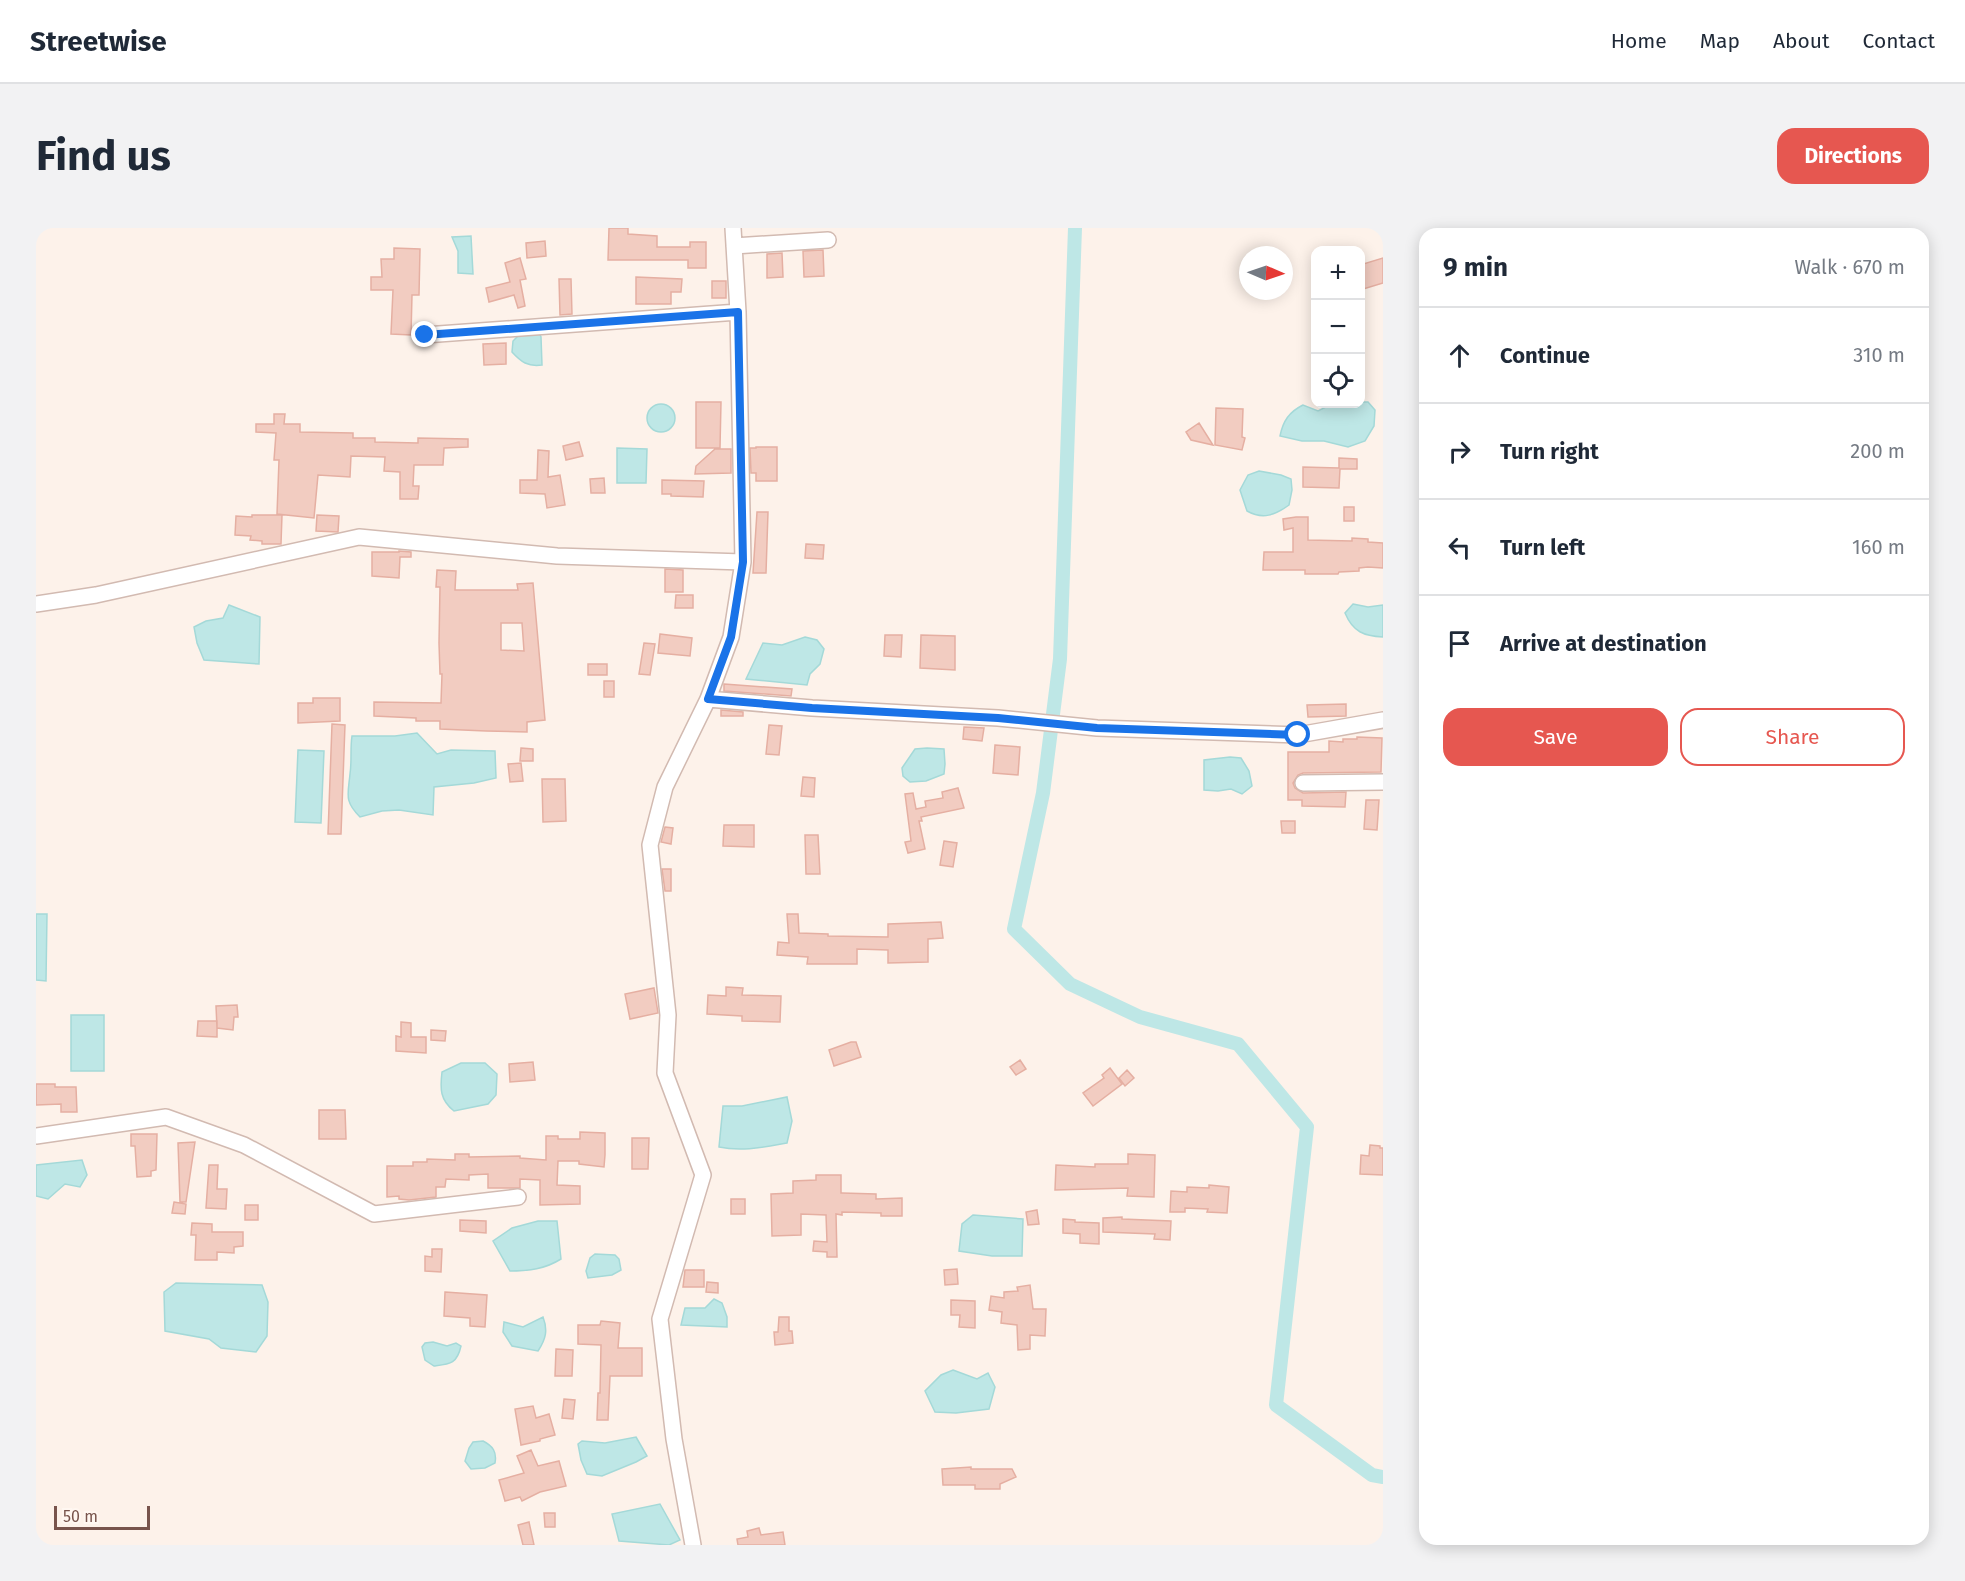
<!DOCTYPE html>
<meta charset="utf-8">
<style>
body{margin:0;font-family:"Fira Sans",sans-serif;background:#f2f2f3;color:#1f2937}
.controls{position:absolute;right:18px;top:18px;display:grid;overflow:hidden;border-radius:12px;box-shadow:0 3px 15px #0003}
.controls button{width:54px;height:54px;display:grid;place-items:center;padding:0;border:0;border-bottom:2px solid #e0e1e3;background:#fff;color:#1f2937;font:30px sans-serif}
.compass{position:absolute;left:1203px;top:18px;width:54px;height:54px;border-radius:50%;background:#fff;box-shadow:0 3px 15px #0003;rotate:92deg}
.scale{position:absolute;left:18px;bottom:15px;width:96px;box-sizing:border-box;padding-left:6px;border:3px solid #78544c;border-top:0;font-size:16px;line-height:21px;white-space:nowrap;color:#78544c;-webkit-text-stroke:4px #fff7f1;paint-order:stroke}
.stop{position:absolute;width:18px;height:18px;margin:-14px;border:4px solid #1a73e8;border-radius:50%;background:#fff}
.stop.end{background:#1a73e8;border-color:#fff;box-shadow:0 2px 6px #0008}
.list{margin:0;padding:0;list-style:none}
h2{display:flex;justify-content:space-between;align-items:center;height:78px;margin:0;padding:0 24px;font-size:26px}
h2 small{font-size:20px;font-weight:400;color:#747a83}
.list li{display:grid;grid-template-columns:39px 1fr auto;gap:18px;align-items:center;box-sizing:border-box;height:96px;padding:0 24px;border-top:2px solid #e0e1e3}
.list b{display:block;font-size:22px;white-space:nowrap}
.list em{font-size:20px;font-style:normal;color:#747a83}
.actions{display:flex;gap:12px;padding:18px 24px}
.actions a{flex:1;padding:14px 0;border:2px solid #e65750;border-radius:18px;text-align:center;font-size:21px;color:#e65750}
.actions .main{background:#e65750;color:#fff}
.icon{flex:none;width:33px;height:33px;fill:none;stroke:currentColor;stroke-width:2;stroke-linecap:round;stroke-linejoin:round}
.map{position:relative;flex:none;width:1347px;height:1317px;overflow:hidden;border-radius:18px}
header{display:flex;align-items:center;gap:36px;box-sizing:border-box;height:84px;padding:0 30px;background:#fff;border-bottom:2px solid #e0e1e3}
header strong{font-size:28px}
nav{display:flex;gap:33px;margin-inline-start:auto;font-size:21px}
.intro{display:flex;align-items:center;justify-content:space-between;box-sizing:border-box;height:144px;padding:0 36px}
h1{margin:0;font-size:42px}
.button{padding:15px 27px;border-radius:18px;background:#e65750;color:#fff;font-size:21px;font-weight:700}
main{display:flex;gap:36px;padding:0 36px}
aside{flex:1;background:#fff;border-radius:18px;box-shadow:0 3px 15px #0003}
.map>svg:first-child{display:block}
</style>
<header>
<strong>Streetwise</strong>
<nav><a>Home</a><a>Map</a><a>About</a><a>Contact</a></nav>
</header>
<div class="intro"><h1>Find us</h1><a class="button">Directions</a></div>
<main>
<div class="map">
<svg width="1347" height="1317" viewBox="0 0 1347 1317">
<rect width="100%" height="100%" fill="#fdf2ea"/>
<path fill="#bee7e6" stroke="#a4d9d8" stroke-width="1.5" d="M 435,8 L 437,46 L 422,45 L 422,23 L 416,9 Z
M 503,104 L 505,109 L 506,137 C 492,139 485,134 476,124 L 477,113 L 482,108 Z
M 1325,174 L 1332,174 L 1339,182 L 1338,198 L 1329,213 L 1312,219 L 1288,213 L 1266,213 L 1244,208 C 1247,193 1253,184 1267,177 L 1282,183 L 1296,176 L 1324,176 Z
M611 190a14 14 0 1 1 28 0a14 14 0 1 1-28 0Z
M 581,220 L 611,221 L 610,255 L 581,255 Z
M 1223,243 L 1245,247 L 1255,251 L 1256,262 L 1253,277 C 1239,287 1227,292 1211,283 L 1204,262 L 1212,247 Z
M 1317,376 L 1332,379 L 1347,377 L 1347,409 C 1328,408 1317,404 1309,385 Z
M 193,377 L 224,389 L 223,436 L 168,432 L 161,415 L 158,399 L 170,393 L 187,390 Z
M 769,409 L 781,412 L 788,421 L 784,436 L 774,446 L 771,457 L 710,451 L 727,415 L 746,417 Z
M 381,505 L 401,526 L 415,522 L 459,523 L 460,550 L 438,555 L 398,559 L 397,587 L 363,582 L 346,583 L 324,589 C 308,573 312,567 314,546 C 316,533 314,521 316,508 L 359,508 Z
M 891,520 L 908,521 L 909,536 L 908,546 L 890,553 L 874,554 L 867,548 L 866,540 L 879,521 Z
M 262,522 L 288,523 L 285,595 L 259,594 Z
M 1194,529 L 1205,530 L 1213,543 L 1216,558 L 1206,566 L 1195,561 L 1182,563 L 1168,562 L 1168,532 Z
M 0,686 L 11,686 L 10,753 L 0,752 Z
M 35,787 L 68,787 L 68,843 L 35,843 Z
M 425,835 L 449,835 L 461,846 L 460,867 L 452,876 L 418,883 C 404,872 404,861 406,844 Z
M 751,869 L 756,893 L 751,915 C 728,919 706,924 683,919 L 687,878 L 706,878 Z
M 46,932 L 51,947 L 44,959 L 29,956 L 12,971 L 0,968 L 0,937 Z
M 937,987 L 987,991 L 986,1028 L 956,1028 L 923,1023 L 926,996 Z
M 502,993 L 521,993 L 525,1031 C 509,1041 493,1043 474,1043 L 457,1013 L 476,1000 Z
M 559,1026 L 579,1027 L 583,1031 L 585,1042 L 576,1047 L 552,1050 L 550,1043 L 554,1030 Z
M 140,1055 L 226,1057 L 232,1074 L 231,1108 L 220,1124 L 185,1120 L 173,1111 L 129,1103 L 128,1064 Z
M 678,1071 L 686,1075 L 691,1089 L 691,1099 L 645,1097 L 649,1080 L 669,1080 Z
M 507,1089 C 512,1102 510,1111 502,1123 L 476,1118 L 467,1104 L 468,1094 L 487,1099 Z
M 397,1114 L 411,1118 L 420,1115 L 425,1118 C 421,1136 414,1136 398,1138 L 389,1132 L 386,1119 L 389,1115 Z
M 917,1142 L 941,1151 L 952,1145 L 959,1159 L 953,1181 L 920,1185 L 899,1184 L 889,1163 L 905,1147 Z
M 600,1209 L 611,1228 L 600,1234 L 566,1248 L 551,1246 L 545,1232 L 542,1216 L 546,1213 L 569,1215 Z
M 447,1213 C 457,1218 461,1224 459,1235 L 449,1240 L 435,1241 L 429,1233 L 433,1220 L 437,1214 Z
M 624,1276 L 644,1312 L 633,1317 L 583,1313 L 576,1286 Z"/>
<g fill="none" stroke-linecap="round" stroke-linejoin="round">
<path stroke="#bee7e6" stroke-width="14" d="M 1039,0 L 1024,431 L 1007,565 L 978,701 L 1034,756 L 1104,789 L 1202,816 L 1271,899 L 1240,1177 L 1336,1247 L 1347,1249"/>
</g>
<path fill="#f2ccc1" stroke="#e5afa2" stroke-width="1.5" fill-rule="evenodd" d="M 573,0 L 592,0 L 592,6 L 621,8 L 621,19 L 654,19 L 654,14 L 670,14 L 670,40 L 652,40 L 652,32 L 572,32 Z
M 509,13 L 510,28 L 491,30 L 490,15 Z
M 358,20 L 384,21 L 383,67 L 376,67 L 375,107 L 355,106 L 357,62 L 335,62 L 335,49 L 346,49 L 345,31 L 358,31 Z
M 787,22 L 788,48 L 768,49 L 767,23 Z
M 746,25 L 747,49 L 731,50 L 731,26 Z
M 484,30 L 490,51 L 484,52 L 489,78 L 482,80 L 478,67 L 453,74 L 450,60 L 474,54 L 469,35 Z
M 1347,30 L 1347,55 L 1324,62 L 1324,37 Z
M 600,49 L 646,51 L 645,64 L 635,64 L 635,76 L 600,76 Z
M 523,51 L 535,51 L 536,86 L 524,87 Z
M 676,53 L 690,53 L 690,70 L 676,70 Z
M 470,115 L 470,136 L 448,137 L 447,116 Z
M 660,174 L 685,174 L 684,220 L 660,220 Z
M 1180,180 L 1207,181 L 1206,209 L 1209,210 L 1206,222 L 1179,217 Z
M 238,186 L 249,186 L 248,196 L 264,196 L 264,204 L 317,205 L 317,210 L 339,210 L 339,214 L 382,215 L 382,210 L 432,211 L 432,219 L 408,220 L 407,237 L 378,237 L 377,258 L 383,258 L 382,271 L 364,271 L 364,244 L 348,243 L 349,229 L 315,228 L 314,249 L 282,247 L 278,290 L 241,286 L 243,232 L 238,232 L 240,205 L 220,204 L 220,196 L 238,196 Z
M 1163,195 L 1177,217 L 1155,212 L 1150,204 Z
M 543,214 L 547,228 L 530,232 L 527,218 Z
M 720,219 L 741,219 L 741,253 L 720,253 L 720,245 L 715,245 L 714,220 L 720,220 Z
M 679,221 L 695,221 L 695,245 L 659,246 L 660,238 Z
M 502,222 L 513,223 L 512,249 L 524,247 L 529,277 L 511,280 L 509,266 L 484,265 L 484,252 L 501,252 Z
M 1303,230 L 1321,231 L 1321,241 L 1304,241 L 1303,260 L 1267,259 L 1267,239 L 1303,240 Z
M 568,250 L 569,265 L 555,265 L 554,251 Z
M 626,252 L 668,253 L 667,269 L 635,268 L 635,266 L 626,266 Z
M 1308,279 L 1318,279 L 1318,293 L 1308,293 Z
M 721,284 L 732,284 L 730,345 L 717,345 Z
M 216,287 L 246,287 L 245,316 L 226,316 L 226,313 L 214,312 L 215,308 L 199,307 L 200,288 L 216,289 Z
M 281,287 L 303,288 L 302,304 L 280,303 Z
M 1260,289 L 1272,289 L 1272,312 L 1316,313 L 1316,310 L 1332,311 L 1332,314 L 1347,315 L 1347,340 L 1332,339 L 1323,340 L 1323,343 L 1303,344 L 1302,346 L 1269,346 L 1269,342 L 1227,342 L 1228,324 L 1257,324 L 1257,300 L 1248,302 L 1247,291 Z
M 770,316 L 788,317 L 787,331 L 769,330 Z
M 363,323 L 375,324 L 375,329 L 364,329 L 363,350 L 336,348 L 336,324 L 363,324 Z
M 629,341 L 647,342 L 647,364 L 629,364 Z
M 401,342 L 420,343 L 419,362 L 482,362 L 481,356 L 497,355 L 509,492 L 491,494 L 491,504 L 450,503 L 404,501 L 404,493 L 380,493 L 380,490 L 338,488 L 338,474 L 405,475 L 406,446 L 404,446 L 403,415 L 404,359 L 400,359 ZM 465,395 L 486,395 L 488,423 L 465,422 Z
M 640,367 L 657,367 L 657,380 L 639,380 Z
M 624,406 L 656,410 L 654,428 L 622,425 Z
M 849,407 L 866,407 L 865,429 L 848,428 Z
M 885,407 L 919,408 L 919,442 L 884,440 Z
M 608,415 L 619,416 L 614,447 L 603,446 Z
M 552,436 L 571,436 L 571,447 L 552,447 Z
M 568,453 L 578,453 L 578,469 L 568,469 Z
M 688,456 L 756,461 L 755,468 L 688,463 Z
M 277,470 L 304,470 L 304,493 L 262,495 L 262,475 L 277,475 Z
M 1310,476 L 1310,488 L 1272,489 L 1271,477 Z
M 685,482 L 707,484 L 707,488 L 685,488 Z
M 296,496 L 309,497 L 305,606 L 292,606 Z
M 733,497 L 746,498 L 743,527 L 730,526 Z
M 928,499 L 948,500 L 946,513 L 927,511 Z
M 1321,509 L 1346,510 L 1345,544 L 1267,545 L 1262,547 L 1257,555 L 1259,560 L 1267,565 L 1310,564 L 1309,579 L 1266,578 L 1266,572 L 1252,572 L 1252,524 L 1293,524 L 1293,513 L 1307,514 L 1307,511 L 1321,511 Z
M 959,517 L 984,519 L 982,547 L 957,545 Z
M 485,520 L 497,521 L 497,533 L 484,533 Z
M 485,535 L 487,553 L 474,554 L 472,536 Z
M 767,549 L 779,550 L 778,569 L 765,568 Z
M 506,551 L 529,551 L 530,593 L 507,594 Z
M 922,560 L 928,580 L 885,589 L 886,593 L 883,593 L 889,621 L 872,625 L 869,614 L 875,613 L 869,566 L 877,565 L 880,581 L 890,579 L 889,573 L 907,570 L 906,564 Z
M 1330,572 L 1343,572 L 1341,602 L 1328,601 Z
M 1245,593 L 1259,593 L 1259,605 L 1246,605 Z
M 688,597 L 718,597 L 718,619 L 687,618 Z
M 629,599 L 637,600 L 635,616 L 625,614 Z
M 769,607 L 782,607 L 784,646 L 770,646 Z
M 908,613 L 921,615 L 917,639 L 904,637 Z
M 626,641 L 635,641 L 635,663 L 629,663 Z
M 751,686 L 762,686 L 763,705 L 792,706 L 792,708 L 852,709 L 852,696 L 905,694 L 907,710 L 892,711 L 892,734 L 852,735 L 852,722 L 821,721 L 821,736 L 771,736 L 772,729 L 741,727 L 742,714 L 753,715 Z
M 690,759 L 707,760 L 706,767 L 745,768 L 744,794 L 706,793 L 706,788 L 671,786 L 672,767 L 690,768 Z
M 618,760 L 622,785 L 594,791 L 589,766 Z
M 201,777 L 202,789 L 198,789 L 197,802 L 181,800 L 180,778 Z
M 162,793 L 181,793 L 181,809 L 161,808 Z
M 365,794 L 375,795 L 375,809 L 390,809 L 390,825 L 360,823 L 360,808 L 365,809 Z
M 395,802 L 410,803 L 409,813 L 395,812 Z
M 815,814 L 820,814 L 825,829 L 798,838 L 793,822 Z
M 984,832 L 990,841 L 980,847 L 974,839 Z
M 497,834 L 499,852 L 474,854 L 473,836 Z
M 1074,840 L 1086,856 L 1057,878 L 1047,865 L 1068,850 L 1066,847 Z
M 1091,842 L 1098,850 L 1089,858 L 1083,850 Z
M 0,856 L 19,856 L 19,859 L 40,859 L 41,884 L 25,884 L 25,876 L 0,877 Z
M 283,882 L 309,882 L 310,911 L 283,911 Z
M 544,904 L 569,905 L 569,927 L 568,939 L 543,936 L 543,933 L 522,933 L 521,957 L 544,958 L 544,976 L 504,977 L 504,952 L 484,951 L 484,960 L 452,960 L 452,946 L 433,947 L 433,952 L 410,951 L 409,959 L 400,959 L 400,969 L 373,972 L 363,971 L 363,968 L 351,969 L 351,938 L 377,938 L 377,934 L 391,934 L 391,931 L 419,932 L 419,926 L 433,926 L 433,929 L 484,928 L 484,930 L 510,932 L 510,908 L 522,908 L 522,911 L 544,911 Z
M 95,906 L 121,906 L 120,942 L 115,943 L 115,948 L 101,949 L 99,918 L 95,918 Z
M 596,910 L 613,910 L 612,941 L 596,941 Z
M 159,914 L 150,974 L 144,974 L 142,915 Z
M 1334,917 L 1344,918 L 1344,920 L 1347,920 L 1347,947 L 1324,946 L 1325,927 L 1333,928 Z
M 1092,926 L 1119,927 L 1118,969 L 1091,968 L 1092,960 L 1019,962 L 1020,937 L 1059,939 L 1059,936 L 1092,936 Z
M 173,937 L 182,937 L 181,961 L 191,961 L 190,981 L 170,980 Z
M 780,947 L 805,947 L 805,965 L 806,965 L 840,966 L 840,971 L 866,970 L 866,988 L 845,988 L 845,985 L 806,984 L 806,987 L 800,986 L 801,1029 L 791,1029 L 791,1024 L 777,1023 L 778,1013 L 791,1014 L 790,987 L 765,986 L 765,1007 L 736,1008 L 735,966 L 757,965 L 757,953 L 780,952 Z
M 1173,957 L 1193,959 L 1191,985 L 1171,984 L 1172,981 L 1149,980 L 1149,984 L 1134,984 L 1135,963 L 1151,964 L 1151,959 L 1173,960 Z
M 695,971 L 709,971 L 709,986 L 695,986 Z
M 138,974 L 150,976 L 149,986 L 136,985 Z
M 209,977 L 222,977 L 222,992 L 209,992 Z
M 1001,982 L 1003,996 L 992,997 L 990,984 Z
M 1086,989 L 1086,991 L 1135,993 L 1134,1012 L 1118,1011 L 1119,1006 L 1067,1004 L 1067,990 Z
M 1027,991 L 1039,992 L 1039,994 L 1063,995 L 1063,1016 L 1044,1015 L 1044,1006 L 1027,1005 Z
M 424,992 L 450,993 L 450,1005 L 424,1003 Z
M 156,995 L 176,996 L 176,1004 L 207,1004 L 207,1018 L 198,1019 L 198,1025 L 181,1024 L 181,1032 L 159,1032 L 160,1007 L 155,1007 Z
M 396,1021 L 406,1021 L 405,1044 L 389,1043 L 389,1028 L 396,1029 Z
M 921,1041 L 922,1056 L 909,1057 L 908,1042 Z
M 649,1042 L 668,1042 L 668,1059 L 647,1059 Z
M 671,1054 L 682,1055 L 682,1065 L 670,1064 Z
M 994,1057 L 997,1081 L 1010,1081 L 1009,1108 L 994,1107 L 994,1121 L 982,1122 L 981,1097 L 965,1095 L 966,1084 L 953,1082 L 955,1068 L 968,1070 L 968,1064 L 982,1063 L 981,1059 Z
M 409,1064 L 451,1067 L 449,1099 L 434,1098 L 434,1090 L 408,1088 Z
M 915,1072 L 939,1073 L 939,1100 L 923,1099 L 924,1087 L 915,1087 Z
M 743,1089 L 753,1089 L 753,1103 L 756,1103 L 757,1115 L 739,1117 L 738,1104 L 742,1104 Z
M 565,1093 L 584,1095 L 582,1120 L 606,1120 L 606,1148 L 574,1148 L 572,1192 L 561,1192 L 562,1165 L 564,1165 L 565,1117 L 542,1116 L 542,1097 L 564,1097 Z
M 520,1121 L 537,1122 L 536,1148 L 519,1148 Z
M 528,1171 L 539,1172 L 537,1191 L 526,1190 Z
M 497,1178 L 500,1190 L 513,1186 L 519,1207 L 504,1211 L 504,1213 L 485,1217 L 479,1181 Z
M 495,1222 L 502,1238 L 523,1233 L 530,1258 L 504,1264 L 486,1273 L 484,1269 L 469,1273 L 463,1252 L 488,1245 L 481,1228 Z
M 935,1239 L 935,1241 L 976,1241 L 980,1249 L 964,1256 L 964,1261 L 939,1261 L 939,1257 L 907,1257 L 906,1241 Z
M 508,1285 L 519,1285 L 519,1299 L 509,1299 Z
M 493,1294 L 498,1317 L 487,1317 L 482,1297 Z
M 723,1300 L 725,1307 L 747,1304 L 749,1317 L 702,1317 L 701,1311 L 712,1309 L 711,1303 Z"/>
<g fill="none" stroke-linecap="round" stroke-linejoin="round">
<g stroke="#d2bab1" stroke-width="18">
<path id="minor" d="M 698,18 L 792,12
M 389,107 L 702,84
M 0,376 L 60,367 L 323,309 L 521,328 L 707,334
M 672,471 L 776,480 L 962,490 L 1061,500 L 1262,507 L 1347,492
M 1267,555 L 1347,554
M 0,908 L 130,889 L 208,917 L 338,986 L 482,969
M 657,1317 L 638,1211 L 624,1091 L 667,947 L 629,845 L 632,787 L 614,617 L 629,559 L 672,471 L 695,409 L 707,334 L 702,84 L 697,0"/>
</g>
<use href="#minor" stroke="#fff" stroke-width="15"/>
</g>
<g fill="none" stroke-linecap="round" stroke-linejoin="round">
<path stroke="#1a73e8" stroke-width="8" d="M 389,107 L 702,84 L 707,334 L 695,409 L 672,471 L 776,480 L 962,490 L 1061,500 L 1262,507"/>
</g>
</svg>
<div class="controls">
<button>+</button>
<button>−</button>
<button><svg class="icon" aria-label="locate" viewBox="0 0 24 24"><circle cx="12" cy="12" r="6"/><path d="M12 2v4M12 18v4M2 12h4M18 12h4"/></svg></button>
</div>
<svg class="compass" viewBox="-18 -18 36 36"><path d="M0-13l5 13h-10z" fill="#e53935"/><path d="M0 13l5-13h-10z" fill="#747a83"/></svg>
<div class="scale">50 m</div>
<div class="stop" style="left:1262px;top:507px"></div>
<div class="stop end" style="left:389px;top:107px"></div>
</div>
<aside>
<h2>9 min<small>Walk · 670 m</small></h2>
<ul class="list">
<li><svg class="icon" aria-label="ahead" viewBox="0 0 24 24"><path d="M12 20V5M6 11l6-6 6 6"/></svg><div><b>Continue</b></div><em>310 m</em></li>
<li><svg class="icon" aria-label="right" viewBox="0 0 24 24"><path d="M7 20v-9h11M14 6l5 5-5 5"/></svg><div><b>Turn right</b></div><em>200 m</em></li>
<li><svg class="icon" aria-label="left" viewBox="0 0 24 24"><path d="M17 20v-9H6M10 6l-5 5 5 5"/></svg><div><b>Turn left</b></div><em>160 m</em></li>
<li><svg class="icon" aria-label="arrive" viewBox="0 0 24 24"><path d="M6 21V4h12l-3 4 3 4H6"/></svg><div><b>Arrive at destination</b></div></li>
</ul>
<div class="actions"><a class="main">Save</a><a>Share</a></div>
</aside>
</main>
